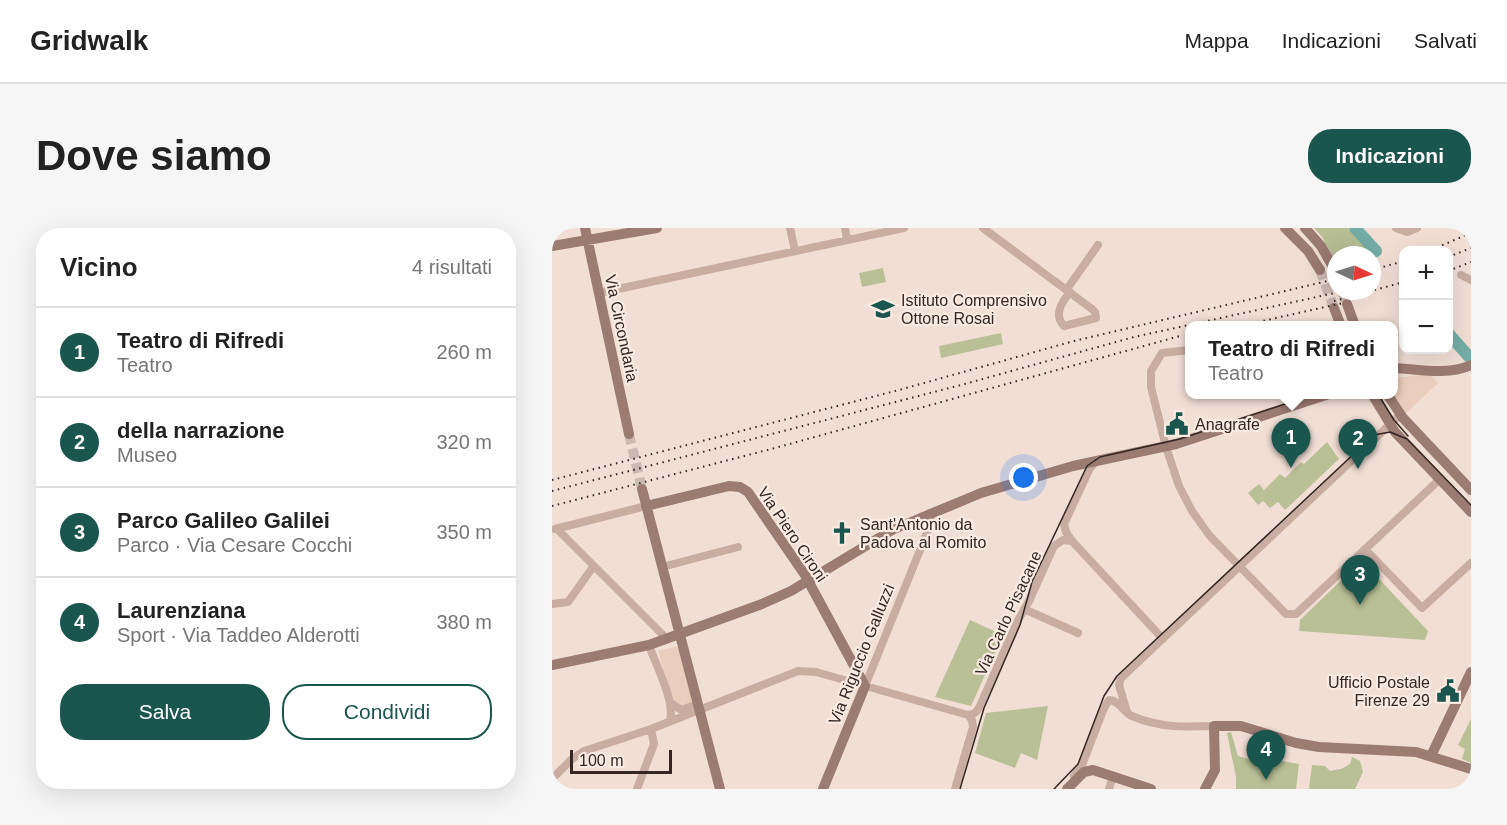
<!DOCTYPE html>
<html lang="it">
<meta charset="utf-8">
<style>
body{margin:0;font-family:Arial,sans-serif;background:#f6f6f6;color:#222}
.controls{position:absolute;right:18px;top:18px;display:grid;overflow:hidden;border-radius:12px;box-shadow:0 6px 24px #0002}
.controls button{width:54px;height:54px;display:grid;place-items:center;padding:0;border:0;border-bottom:2px solid #e0e0e0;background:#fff;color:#222;font:30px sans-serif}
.compass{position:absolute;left:775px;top:18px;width:54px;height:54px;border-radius:50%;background:#fff;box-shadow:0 6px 24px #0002;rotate:94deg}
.scale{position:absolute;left:18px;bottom:15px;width:102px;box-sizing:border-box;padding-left:6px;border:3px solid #332624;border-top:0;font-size:16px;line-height:21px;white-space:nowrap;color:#332624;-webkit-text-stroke:4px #f9eae2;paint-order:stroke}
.you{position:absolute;left:472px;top:250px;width:21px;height:21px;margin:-15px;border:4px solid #fff;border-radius:50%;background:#1a73e8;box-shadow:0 0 0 9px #1a73e833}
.badge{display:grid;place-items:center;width:39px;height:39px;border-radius:50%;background:#1a554e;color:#fff;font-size:20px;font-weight:700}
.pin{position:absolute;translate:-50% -50px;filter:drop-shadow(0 2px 3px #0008)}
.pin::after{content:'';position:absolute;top:32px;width:21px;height:18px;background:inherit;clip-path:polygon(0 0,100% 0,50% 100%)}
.popup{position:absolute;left:633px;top:93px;width:213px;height:78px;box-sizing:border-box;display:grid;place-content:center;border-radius:12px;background:#fff;filter:drop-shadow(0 2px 4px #0005);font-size:20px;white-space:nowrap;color:#767676}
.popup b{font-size:22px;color:#222}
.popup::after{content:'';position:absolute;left:50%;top:100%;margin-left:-12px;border:12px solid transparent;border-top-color:#fff}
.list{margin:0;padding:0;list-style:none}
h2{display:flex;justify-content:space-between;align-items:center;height:78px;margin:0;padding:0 24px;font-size:26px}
h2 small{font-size:20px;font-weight:400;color:#767676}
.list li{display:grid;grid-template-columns:39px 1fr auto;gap:18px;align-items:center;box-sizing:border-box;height:90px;padding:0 24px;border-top:2px solid #e0e0e0}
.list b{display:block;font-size:22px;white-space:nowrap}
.list p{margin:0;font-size:20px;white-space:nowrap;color:#767676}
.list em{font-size:20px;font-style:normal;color:#767676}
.actions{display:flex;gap:12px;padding:18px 24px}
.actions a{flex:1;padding:14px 0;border:2px solid #1a554e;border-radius:24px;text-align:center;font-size:21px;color:#1a554e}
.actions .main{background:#1a554e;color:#fff}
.map{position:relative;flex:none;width:919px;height:561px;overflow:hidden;border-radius:24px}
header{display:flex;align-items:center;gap:36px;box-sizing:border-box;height:84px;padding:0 30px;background:#fff;border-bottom:2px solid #e0e0e0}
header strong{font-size:28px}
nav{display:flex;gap:33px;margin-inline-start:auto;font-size:21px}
.intro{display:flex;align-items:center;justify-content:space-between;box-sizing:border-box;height:144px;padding:0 36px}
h1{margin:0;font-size:42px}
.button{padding:15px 27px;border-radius:24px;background:#1a554e;color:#fff;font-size:21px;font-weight:700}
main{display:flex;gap:36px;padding:0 36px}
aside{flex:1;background:#fff;border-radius:24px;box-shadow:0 6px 24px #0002}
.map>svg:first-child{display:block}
</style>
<header>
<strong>Gridwalk</strong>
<nav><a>Mappa</a><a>Indicazioni</a><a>Salvati</a></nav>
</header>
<div class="intro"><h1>Dove siamo</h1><a class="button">Indicazioni</a></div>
<main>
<aside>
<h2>Vicino<small>4 risultati</small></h2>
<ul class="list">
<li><span class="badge">1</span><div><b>Teatro di Rifredi</b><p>Teatro</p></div><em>260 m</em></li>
<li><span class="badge">2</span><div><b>della narrazione</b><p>Museo</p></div><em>320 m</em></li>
<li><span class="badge">3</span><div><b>Parco Galileo Galilei</b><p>Parco · Via Cesare Cocchi</p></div><em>350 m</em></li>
<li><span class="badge">4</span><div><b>Laurenziana</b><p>Sport · Via Taddeo Alderotti</p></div><em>380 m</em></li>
</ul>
<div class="actions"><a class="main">Salva</a><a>Condividi</a></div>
</aside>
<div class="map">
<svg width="919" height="561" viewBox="0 0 919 561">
<rect width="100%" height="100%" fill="#f1dfd6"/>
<path fill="#b9c096" d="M 762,0 L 796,0 L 821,27 L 784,27 L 784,34 L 770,9 Z
M 331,40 L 334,54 L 310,59 L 307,45 Z
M 449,105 L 451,116 L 389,130 L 387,118 Z
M 775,214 L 787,231 L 733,282 L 726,274 L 718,280 L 711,273 L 706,277 L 696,265 L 707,256 L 712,262 L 728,246 L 733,250 L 749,234 L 752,236 Z
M 805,337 L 815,338 L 876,403 L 873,412 L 747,403 L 748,392 Z
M 418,392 L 451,407 L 419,478 L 383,469 Z
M 496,478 L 485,532 L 469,525 L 463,540 L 423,525 L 434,485 Z
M 919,491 L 919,535 L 910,531 L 913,521 L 906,517 Z
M 679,504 L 686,528 L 706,534 L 730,533 L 747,536 L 744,561 L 684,561 L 684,549 L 675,505 Z
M 800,529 L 808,533 L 811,544 L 803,561 L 757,561 L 760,537 L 773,538 L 778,543 L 789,541 L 798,536 Z"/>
<path fill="#eacdbc" d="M 878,146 L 886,155 L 851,188 L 841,166 L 841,150 Z
M 126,418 L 142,474 L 127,479 L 120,470 L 106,423 Z"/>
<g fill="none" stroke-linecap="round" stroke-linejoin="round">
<path stroke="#74aea6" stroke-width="12" d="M 803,0 L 824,23
M 896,105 L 919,131"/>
<path stroke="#cbbab2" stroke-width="10" stroke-dasharray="10 5" stroke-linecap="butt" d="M 768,42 L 782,80
M 790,63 L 795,76
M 77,206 L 90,261"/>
<path stroke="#c9ada2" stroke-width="8" d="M 238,0 L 243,23
M 293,0 L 295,12
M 431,0 L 540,81 L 543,84 L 544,90 L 512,98 C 501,87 510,74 518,64
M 844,0 L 855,4 L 865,0
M 909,47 L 919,52
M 515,61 L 546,17
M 47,65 L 352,0
M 637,122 L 610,125 L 599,143 L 599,159 L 614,219 L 627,258 L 640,283 L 657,307 L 734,386 L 744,386 L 887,252
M 543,235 L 538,240 L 512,296 L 514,304 L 520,313 L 611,411
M 3,301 L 94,278
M 5,301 L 115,411
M 813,321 L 870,380 L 919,335
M 110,339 L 186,319
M 0,376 L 16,374 L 41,339
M 472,381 L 526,405
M 97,417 C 104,438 123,472 118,493
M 313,458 L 379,295 L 378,285
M 119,475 L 129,482 L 146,476
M 575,484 L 567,457 L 569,450 L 848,187
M 416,487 L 423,485 L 427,480 L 465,394 L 477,373 L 502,318 L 511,312 L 520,313
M 522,548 L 530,537 L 552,480 L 557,472 C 567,472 571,484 580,488 C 607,500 634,499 662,498
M 0,551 L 20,531 L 32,523 L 99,501 L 246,443 L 264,444 L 416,487
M 85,561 L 102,516 L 99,501
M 403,561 L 421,499 L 420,492 L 416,487
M 557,561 L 561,548"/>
<path stroke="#9c7b73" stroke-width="10" d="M 33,0 L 77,206
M 733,0 L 756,23 L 768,42
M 753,0 L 769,18 L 781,39
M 0,18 L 105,0
M 795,76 L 803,98
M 782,80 L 789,98
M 841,140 C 868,141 893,148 919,137
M 820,166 L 843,204 L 919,284
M 835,166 L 851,190 L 919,262
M 90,261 L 168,561
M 94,278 L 177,258 L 188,259 L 196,264 L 253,347 L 313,458 L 271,561
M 0,437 L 97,417 L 210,376 L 239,363 L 340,302 L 429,265 L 521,238 L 624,216 L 777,166
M 879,528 L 919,444
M 515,561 L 532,544 L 541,542 L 599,561
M 653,561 L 663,542 L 662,498 L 689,498 L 744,515 L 767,519 L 864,524 L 919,541"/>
<path stroke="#332624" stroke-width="1.5" d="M 826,166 L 842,192 L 856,208
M 408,561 L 432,480 L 468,397 L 480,354 L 535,238 L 548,229 L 628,211 L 763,166
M 502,561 L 526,536 L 552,468 L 565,448 L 822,207 L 838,204 L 855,211 L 919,277"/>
<path stroke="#332624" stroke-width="2" stroke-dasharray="1.5 4.5" stroke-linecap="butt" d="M 879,22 L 919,5
M 896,29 L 919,20
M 820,42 L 852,33
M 896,43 L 919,34
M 782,73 L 852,54
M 688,98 L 791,75
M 0,252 L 347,162 L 522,113 L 784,51
M 0,263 L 409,157 L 582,109 L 792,63
M 0,278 L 223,220 L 628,108"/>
</g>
<defs>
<g id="school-bare" transform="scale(1.8)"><path d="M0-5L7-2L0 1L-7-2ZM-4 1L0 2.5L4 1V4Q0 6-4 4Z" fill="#1a554e" stroke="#f9eae2" stroke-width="2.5" paint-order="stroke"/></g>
<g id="civic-bare" transform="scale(1.8)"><path d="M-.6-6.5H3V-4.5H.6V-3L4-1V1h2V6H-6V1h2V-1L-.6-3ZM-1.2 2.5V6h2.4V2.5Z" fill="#1a554e" stroke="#f9eae2" stroke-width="2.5" paint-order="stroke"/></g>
<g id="church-bare" transform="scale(1.8)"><path d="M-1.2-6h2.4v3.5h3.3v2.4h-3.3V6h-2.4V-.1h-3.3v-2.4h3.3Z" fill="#1a554e" stroke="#f9eae2" stroke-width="2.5" paint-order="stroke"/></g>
</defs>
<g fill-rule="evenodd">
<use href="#school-bare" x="331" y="81"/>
<use href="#civic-bare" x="625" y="196"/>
<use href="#church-bare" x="290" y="305"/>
<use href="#civic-bare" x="896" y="463"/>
</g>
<g text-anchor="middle" stroke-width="4.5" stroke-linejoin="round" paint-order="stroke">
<g font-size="16" fill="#332624" stroke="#f9eae2" text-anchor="start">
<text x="349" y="78">Istituto Comprensivo<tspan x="349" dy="18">Ottone Rosai</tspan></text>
<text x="643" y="202">Anagrafe</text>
<text x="308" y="302">Sant'Antonio da<tspan x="308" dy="18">Padova al Romito</tspan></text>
<text x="878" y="460" text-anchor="end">Ufficio Postale<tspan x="878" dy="18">Firenze 29</tspan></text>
</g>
<g font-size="16" fill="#332624" stroke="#f9eae2">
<text transform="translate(70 100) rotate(78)" y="6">Via Circondaria</text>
<text transform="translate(241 306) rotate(56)" y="6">Via Piero Cironi</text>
<text transform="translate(456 385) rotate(-65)" y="6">Via Carlo Pisacane</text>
<text transform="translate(309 426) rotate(-68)" y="6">Via Riguccio Galluzzi</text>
</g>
</g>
</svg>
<div class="controls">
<button>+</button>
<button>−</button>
</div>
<svg class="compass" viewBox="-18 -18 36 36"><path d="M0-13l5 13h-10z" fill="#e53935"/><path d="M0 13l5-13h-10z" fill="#767676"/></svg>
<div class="scale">100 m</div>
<div class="you"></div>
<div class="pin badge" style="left:739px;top:240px">1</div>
<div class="popup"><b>Teatro di Rifredi</b>Teatro</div>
<div class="pin badge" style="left:806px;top:241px">2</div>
<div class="pin badge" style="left:808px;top:377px">3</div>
<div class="pin badge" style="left:714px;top:552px">4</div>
</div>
</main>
